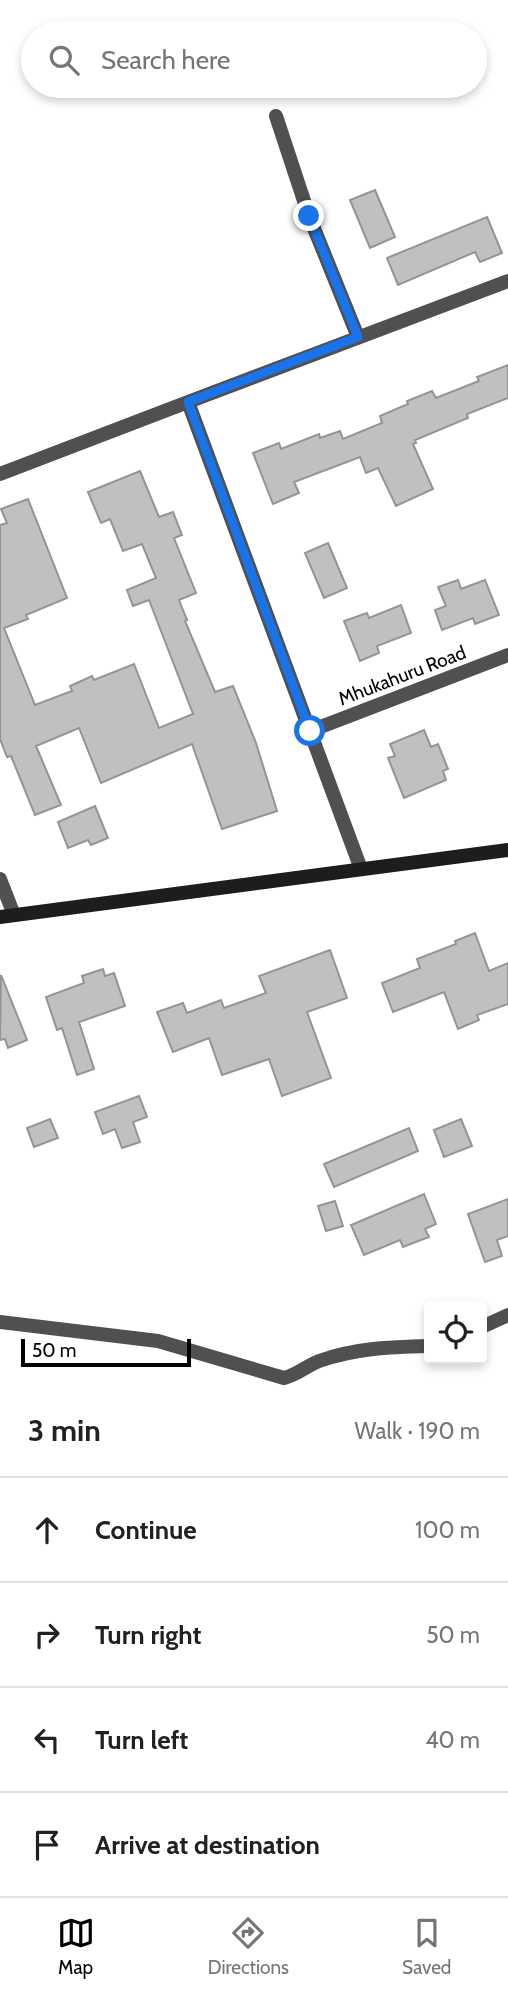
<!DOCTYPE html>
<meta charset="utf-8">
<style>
body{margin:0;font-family:Cabin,sans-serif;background:#f2f2f2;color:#202124}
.controls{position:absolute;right:21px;bottom:21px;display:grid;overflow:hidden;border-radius:7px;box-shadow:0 4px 10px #0003}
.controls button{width:63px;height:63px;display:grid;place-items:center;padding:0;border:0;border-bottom:2px solid #e0e0e0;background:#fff;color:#202124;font:35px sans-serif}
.scale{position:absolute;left:21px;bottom:18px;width:170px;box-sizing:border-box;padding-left:7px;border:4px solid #000;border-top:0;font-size:19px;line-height:24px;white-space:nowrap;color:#000;-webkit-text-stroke:5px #fff;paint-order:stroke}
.stop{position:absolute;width:21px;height:21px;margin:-16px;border:5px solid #1a73e8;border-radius:50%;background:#fff}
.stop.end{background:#1a73e8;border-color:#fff;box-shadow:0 2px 7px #0008}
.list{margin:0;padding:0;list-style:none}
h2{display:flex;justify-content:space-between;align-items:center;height:91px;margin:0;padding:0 28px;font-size:30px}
h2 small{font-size:23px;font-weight:400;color:#757577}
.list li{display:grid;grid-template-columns:46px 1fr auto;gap:21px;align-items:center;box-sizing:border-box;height:105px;padding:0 28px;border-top:2px solid #e0e0e0}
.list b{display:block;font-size:26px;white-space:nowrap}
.list em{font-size:23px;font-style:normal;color:#757577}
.icon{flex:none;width:38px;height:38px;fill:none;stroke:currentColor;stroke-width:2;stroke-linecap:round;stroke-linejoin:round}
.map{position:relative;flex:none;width:508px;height:1385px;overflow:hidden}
.search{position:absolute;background:#fff;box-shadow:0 4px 10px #0003;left:21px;right:21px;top:21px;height:77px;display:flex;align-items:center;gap:18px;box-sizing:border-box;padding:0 24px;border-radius:38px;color:#757577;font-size:26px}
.sheet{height:511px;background:#fff}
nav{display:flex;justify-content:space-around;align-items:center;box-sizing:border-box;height:98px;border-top:2px solid #e0e0e0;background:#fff;font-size:19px;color:#757577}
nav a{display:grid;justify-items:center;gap:4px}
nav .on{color:#000}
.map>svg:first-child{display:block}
</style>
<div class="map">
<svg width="508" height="1385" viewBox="0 0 508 1385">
<rect width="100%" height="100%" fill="#fff"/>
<path fill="#c0c0c0" stroke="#949494" stroke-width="2" d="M 375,190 L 395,237 L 370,248 L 350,200 Z
M 487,217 L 502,253 L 480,262 L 475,252 L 398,285 L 387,258 Z
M 508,365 L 508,398 L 467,414 L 468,418 L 415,440 L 416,443 L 413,444 L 433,489 L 396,506 L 378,468 L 366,473 L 360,457 L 294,482 L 299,493 L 273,504 L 253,453 L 279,443 L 281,449 L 319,434 L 320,438 L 340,431 L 343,439 L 382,423 L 380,416 L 408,404 L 407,401 L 432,391 L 436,398 L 479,381 L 477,377 Z
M 140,471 L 159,517 L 173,512 L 182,535 L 174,538 L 196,593 L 179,600 L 187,620 L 185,621 L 215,692 L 233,686 L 256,743 L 277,811 L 222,829 L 192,744 L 101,783 L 79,728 L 36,746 L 61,805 L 35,815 L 11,756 L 7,757 L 0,739 L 0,525 L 7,523 L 1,509 L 28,499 L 67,598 L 26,615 L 28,619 L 4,628 L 35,705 L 72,691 L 70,686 L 92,676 L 94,680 L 134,664 L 159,728 L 193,714 L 149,600 L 133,606 L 127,590 L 156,578 L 142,544 L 123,551 L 110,519 L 101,523 L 88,492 Z
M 328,543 L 347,588 L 324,598 L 305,553 Z
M 458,580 L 461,589 L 485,580 L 499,615 L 475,624 L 473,618 L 442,630 L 435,610 L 446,606 L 438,587 Z
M 401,605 L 411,633 L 377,646 L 379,653 L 360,661 L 344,621 L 367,613 L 369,618 Z
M 424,730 L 431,747 L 438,744 L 448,769 L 443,771 L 446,780 L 404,798 L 388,758 L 395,756 L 390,744 Z
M 95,806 L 108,838 L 91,845 L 88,840 L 68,848 L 58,822 Z
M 475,933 L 489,971 L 508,963 L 508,1004 L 477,1015 L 479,1020 L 458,1029 L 444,992 L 393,1012 L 382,983 L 420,968 L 417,959 L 456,944 L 455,941 Z
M 330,950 L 347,998 L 307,1012 L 331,1078 L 282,1096 L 269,1059 L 222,1075 L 209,1038 L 173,1052 L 157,1012 L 183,1003 L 187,1013 L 221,1000 L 224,1008 L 266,993 L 259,976 Z
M 103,969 L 105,976 L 114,973 L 125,1006 L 79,1022 L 94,1069 L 77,1075 L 62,1028 L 57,1030 L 46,997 L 84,983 L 82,976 Z
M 1,975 L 27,1040 L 8,1048 L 5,1039 L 0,1040 Z
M 139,1096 L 147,1117 L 133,1122 L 140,1142 L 122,1148 L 115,1129 L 103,1134 L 95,1112 Z
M 50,1119 L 58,1138 L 34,1147 L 27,1128 Z
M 461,1119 L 472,1146 L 444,1157 L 434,1130 Z
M 409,1128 L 418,1151 L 334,1187 L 324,1164 Z
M 424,1194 L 436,1224 L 425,1229 L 429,1237 L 403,1247 L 400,1240 L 364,1255 L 351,1225 Z
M 508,1199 L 508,1236 L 497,1240 L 502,1256 L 485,1262 L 468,1214 Z
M 335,1201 L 343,1226 L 326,1231 L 318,1206 Z"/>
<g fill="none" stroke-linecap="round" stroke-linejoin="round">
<path stroke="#505050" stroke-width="14" d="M 276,116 L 309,216 L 358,337
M 0,474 L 188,402
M 310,731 L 508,655
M 361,869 L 188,402 L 508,281
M 0,879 L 14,915
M 0,1322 L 158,1341 L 284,1378 C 299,1374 306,1366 319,1361 C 356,1348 390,1347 429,1346
M 482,1327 L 508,1315"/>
<path stroke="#1d1d1d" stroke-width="14" d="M 0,917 L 508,850"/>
</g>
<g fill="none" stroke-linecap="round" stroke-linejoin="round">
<path stroke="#1a73e8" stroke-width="9" d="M 309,216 L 358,337 L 188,402 L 310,731"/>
</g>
<g text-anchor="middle" stroke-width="6" stroke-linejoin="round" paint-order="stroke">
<g font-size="19" fill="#000" stroke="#fff">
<text transform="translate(402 675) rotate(-21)" y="7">Mhukahuru Road</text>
</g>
</g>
</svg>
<div class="controls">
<button><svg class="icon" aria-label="locate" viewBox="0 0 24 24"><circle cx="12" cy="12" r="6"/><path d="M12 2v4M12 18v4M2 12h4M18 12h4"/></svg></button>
</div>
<div class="scale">50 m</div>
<div class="stop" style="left:310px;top:731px"></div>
<div class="stop end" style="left:309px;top:216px"></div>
<div class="search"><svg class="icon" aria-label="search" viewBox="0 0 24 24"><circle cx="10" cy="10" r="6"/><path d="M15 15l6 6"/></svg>Search here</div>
</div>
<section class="sheet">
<h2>3 min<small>Walk · 190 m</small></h2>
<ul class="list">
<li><svg class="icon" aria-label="ahead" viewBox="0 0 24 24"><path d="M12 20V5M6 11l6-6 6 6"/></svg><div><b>Continue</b></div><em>100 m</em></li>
<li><svg class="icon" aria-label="right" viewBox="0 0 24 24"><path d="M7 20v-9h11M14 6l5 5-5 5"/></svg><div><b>Turn right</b></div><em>50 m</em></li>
<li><svg class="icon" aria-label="left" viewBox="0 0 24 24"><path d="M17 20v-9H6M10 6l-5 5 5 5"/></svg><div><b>Turn left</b></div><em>40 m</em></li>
<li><svg class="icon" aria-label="arrive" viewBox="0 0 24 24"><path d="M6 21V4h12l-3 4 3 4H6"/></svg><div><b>Arrive at destination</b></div></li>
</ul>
</section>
<nav>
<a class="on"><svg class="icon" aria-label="map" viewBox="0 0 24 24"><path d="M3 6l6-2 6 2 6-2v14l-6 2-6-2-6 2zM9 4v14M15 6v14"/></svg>Map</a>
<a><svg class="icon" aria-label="directions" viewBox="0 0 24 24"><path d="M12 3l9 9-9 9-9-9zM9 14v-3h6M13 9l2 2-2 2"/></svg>Directions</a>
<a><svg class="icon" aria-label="saved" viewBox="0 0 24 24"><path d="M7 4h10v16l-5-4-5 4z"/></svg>Saved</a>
</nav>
